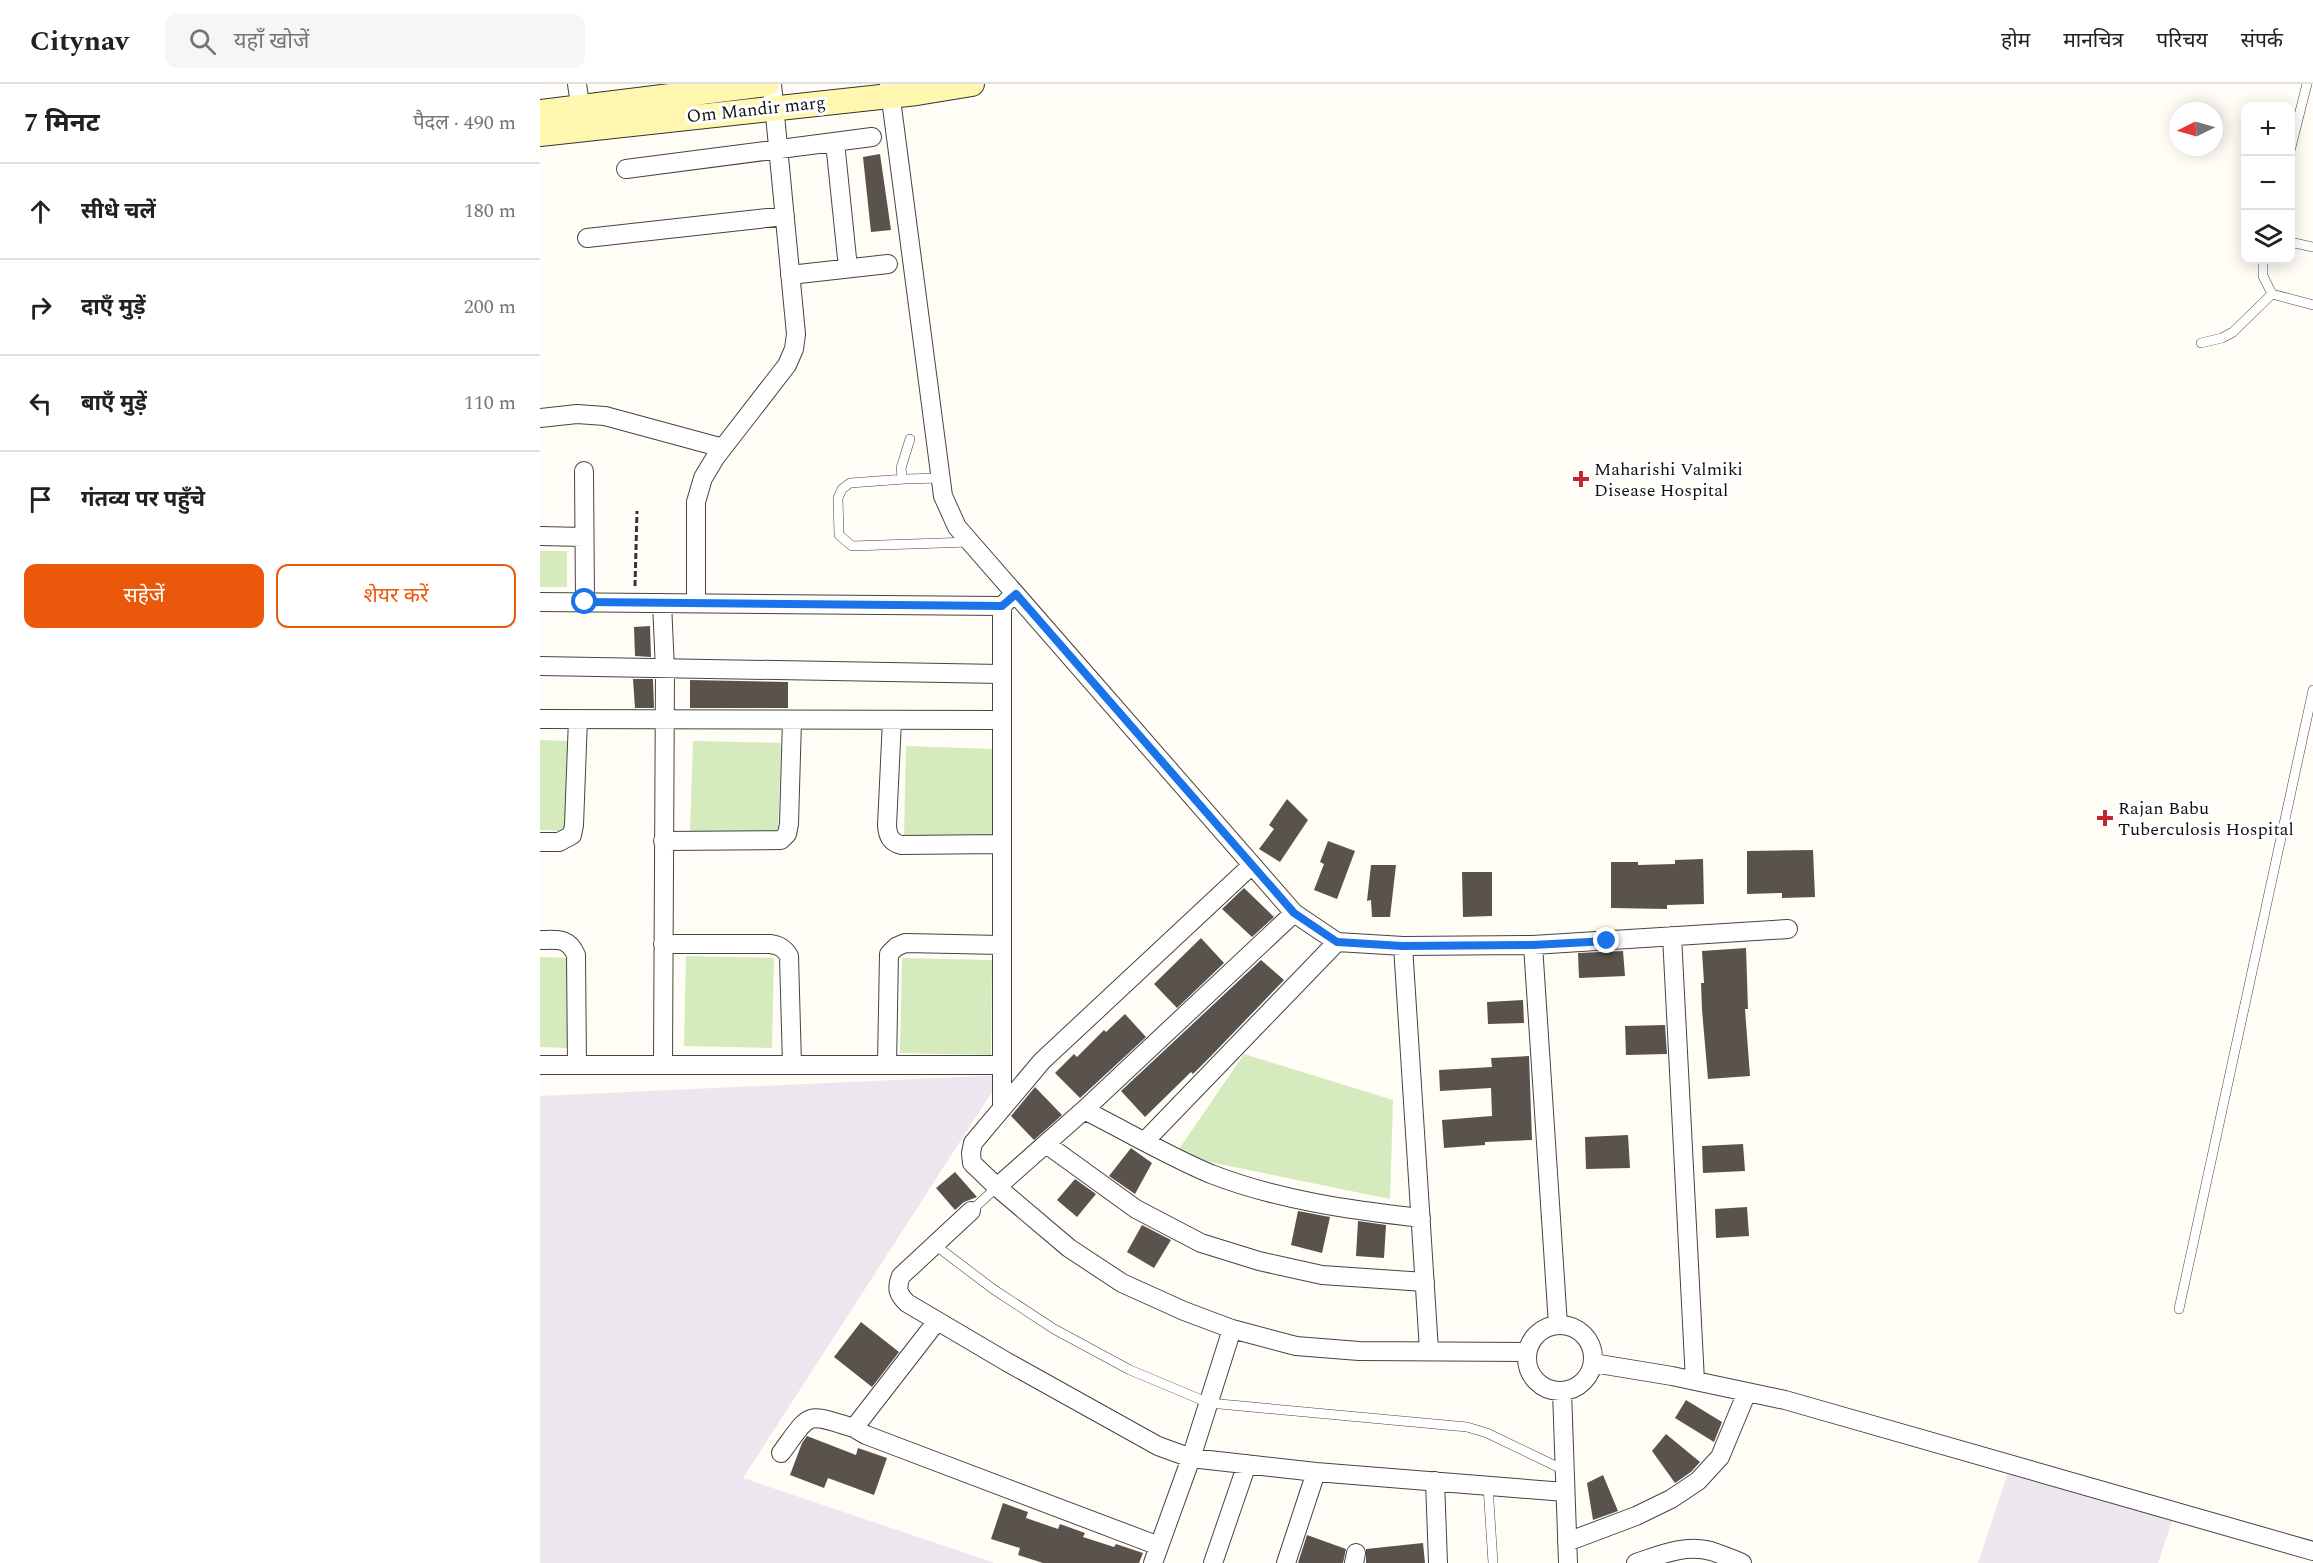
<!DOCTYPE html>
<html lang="hi">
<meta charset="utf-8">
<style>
body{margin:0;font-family:Spectral,"Noto Sans Devanagari",serif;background:#f6f6f6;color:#202124}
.controls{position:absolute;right:18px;top:18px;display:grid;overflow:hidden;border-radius:12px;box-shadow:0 3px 15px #0003}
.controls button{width:54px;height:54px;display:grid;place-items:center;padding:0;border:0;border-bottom:2px solid #e0e0e0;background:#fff;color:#202124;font:30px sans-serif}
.compass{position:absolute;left:1629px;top:18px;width:54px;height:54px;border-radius:50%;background:#fff;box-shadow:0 3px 15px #0003;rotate:265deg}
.stop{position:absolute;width:18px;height:18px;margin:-14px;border:4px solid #1a73e8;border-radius:50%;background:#fff}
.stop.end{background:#1a73e8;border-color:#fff;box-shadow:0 2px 6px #0008}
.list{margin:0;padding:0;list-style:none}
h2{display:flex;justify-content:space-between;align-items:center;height:78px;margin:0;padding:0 24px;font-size:26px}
h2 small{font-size:20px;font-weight:400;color:#757577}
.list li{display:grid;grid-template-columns:39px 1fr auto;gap:18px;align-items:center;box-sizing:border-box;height:96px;padding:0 24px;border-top:2px solid #e0e0e0}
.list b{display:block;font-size:22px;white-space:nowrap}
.list em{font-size:20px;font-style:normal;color:#757577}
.actions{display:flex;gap:12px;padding:18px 24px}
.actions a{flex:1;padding:14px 0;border:2px solid #ea580c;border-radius:12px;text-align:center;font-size:21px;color:#ea580c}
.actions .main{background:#ea580c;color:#fff}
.icon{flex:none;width:33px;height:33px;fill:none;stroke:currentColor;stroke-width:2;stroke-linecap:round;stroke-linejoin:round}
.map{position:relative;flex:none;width:1773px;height:1479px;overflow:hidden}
header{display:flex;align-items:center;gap:36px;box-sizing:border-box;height:84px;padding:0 30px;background:#fff;border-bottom:2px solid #e0e0e0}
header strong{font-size:28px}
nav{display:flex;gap:33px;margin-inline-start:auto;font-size:21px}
.search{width:420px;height:54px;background:#f6f6f6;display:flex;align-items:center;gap:15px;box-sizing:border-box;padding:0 21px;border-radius:12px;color:#757577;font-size:22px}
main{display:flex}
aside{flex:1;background:#fff}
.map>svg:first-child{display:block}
</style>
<header>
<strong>Citynav</strong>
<div class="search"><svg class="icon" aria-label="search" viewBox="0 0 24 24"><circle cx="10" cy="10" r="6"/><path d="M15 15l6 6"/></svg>यहाँ खोजें</div>
<nav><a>होम</a><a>मानचित्र</a><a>परिचय</a><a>संपर्क</a></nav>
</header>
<main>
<aside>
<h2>7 मिनट<small>पैदल · 490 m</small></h2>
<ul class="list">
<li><svg class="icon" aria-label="ahead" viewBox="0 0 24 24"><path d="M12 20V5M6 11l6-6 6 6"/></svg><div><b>सीधे चलें</b></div><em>180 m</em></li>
<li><svg class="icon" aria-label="right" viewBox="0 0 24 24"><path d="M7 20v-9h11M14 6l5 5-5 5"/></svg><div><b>दाएँ मुड़ें</b></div><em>200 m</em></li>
<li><svg class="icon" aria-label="left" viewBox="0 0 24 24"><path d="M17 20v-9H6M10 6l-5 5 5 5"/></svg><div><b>बाएँ मुड़ें</b></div><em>110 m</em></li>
<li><svg class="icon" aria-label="arrive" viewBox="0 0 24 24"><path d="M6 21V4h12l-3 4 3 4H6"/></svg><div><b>गंतव्य पर पहुँचे</b></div></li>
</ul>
<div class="actions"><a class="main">सहेजें</a><a>शेयर करें</a></div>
</aside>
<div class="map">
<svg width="1773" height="1479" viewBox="0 0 1773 1479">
<rect width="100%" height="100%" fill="#fffdf5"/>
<path fill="#eee6ef" d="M 463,991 L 203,1394 L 455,1479 L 0,1479 L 0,1012 Z
M 1471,1379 L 1635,1429 L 1618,1479 L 1438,1479 Z"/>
<path fill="#d5ebbd" d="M 0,467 L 27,467 L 27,503 L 0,503 Z
M 0,656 L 28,657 L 25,747 L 0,746 Z
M 153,657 L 241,659 L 238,749 L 150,747 Z
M 366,662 L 454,665 L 452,755 L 364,752 Z
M 146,872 L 234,874 L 232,964 L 144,962 Z
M 0,873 L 29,874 L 27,964 L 0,963 Z
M 362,874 L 452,876 L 451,971 L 360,969 Z
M 704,970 L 853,1016 L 850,1115 L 635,1071 Z"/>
<path fill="#5a524d" d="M 340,70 L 351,146 L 331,148 L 323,73 Z
M 110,542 L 111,573 L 95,572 L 94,543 Z
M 93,595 L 113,595 L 114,624 L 95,624 Z
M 150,596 L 248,598 L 248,624 L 150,624 Z
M 747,715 L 768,736 L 740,778 L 719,765 L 734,745 L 729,741 Z
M 788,757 L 815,767 L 797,815 L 774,806 L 784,780 L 780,778 Z
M 1273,766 L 1275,813 L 1242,814 L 1242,809 L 1207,810 L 1207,767 Z
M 1163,775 L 1164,820 L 1127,821 L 1127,825 L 1071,824 L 1071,778 L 1098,778 L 1098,781 L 1135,780 L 1135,776 Z
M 831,781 L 856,781 L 850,833 L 832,833 L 831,816 L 827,817 Z
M 922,788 L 952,788 L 952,832 L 923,833 Z
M 704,804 L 734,833 L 712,853 L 682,825 Z
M 661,854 L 684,879 L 637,924 L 614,900 Z
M 1206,864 L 1208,925 L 1205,925 L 1210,992 L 1168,995 L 1162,926 L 1161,899 L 1164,899 L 1162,867 Z
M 1083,867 L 1085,892 L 1039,894 L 1038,869 Z
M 721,876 L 744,896 L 672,971 L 653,990 L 651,988 L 605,1033 L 581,1007 Z
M 983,916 L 984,939 L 948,940 L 947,918 Z
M 585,930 L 606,953 L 540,1014 L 515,989 L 534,970 L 537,973 L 564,946 L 566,948 Z
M 1125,941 L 1127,970 L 1086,971 L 1085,942 Z
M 989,972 L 992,1056 L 945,1058 L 945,1061 L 904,1064 L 902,1036 L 952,1032 L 951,1004 L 900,1007 L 899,986 L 952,983 L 951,974 Z
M 495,1003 L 522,1031 L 494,1056 L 471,1032 Z
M 1088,1051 L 1090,1084 L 1046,1085 L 1045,1053 Z
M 1203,1060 L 1205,1087 L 1163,1089 L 1162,1062 Z
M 591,1064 L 612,1079 L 595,1110 L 569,1092 Z
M 415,1088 L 437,1113 L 424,1118 L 415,1126 L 396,1104 Z
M 535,1095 L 556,1110 L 537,1133 L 517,1116 Z
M 1207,1123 L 1209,1152 L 1176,1154 L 1175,1125 Z
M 758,1127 L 790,1133 L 782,1169 L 751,1161 Z
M 818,1137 L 846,1141 L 844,1174 L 816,1172 Z
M 602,1141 L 631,1156 L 614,1184 L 587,1168 Z
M 321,1238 L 359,1268 L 332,1303 L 294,1273 Z
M 1146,1316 L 1182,1338 L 1174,1358 L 1135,1334 Z
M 1126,1350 L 1160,1378 L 1151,1388 L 1135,1399 L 1112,1367 Z
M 267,1352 L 316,1371 L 318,1364 L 347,1374 L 334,1411 L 288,1394 L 284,1404 L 250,1391 L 262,1359 Z
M 1063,1391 L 1078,1427 L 1053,1436 L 1047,1399 Z
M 463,1419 L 488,1428 L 486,1434 L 518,1445 L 520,1440 L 545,1449 L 543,1453 L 574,1463 L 576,1460 L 603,1469 L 599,1479 L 503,1479 L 478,1471 L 480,1464 L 451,1455 Z
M 767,1451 L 806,1465 L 803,1479 L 758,1479 Z
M 883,1459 L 885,1479 L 826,1479 L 826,1465 Z"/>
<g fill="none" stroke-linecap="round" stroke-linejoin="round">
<g stroke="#444" stroke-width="10">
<path id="service" d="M 1750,67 L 1767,0
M 1750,158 L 1773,163
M 1723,176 L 1723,192 L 1732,210 L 1773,221
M 1661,259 L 1682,254 L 1693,248 L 1732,210
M 370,355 L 361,384 L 362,393 L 365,395 L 401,394
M 365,395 L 310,399 L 302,405 L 298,414 L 299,451 L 312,462 L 430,458
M 431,1127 L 457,1103
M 395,1161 L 453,1205 L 514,1245 L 590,1286 L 669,1319 L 927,1343 L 947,1349 L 1024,1386
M 1639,1225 L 1773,606
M 948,1402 L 953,1479"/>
</g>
<g stroke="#444" stroke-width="20">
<path id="minor" d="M 37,0 L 42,34
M 349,0 L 403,412 L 417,443 L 754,829 L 797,858 L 863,862 L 993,861 L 1248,845
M 295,58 L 308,184
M 86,85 L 332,53
M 47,154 L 245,132
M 250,191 L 348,180
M 0,334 L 37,330 L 65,332 L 183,364
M 44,387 L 45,518
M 0,452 L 44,453
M 0,518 L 462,522 L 469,515
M 122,519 L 125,586 L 123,980
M 156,519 L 156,418 L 163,394 L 175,374 L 247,281 L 254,265 L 256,250 L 232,0
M 0,582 L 461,590
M 0,635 L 461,636
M 352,636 L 347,742 C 348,753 351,758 361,761 L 461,760
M 123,757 L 241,756 L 247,750 L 249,740 L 252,636
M 0,758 L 19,758 L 32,751 L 34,741 L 38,635
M 712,781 L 502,977 L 433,1059 L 431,1069 L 432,1079 L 457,1103 L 529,1164 L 582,1199 L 644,1227 L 692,1245 L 756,1262 L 819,1267 L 987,1268
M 754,829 L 544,1026 C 586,1047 628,1072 671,1090 C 738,1116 810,1126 881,1134
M 1132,852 L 1155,1297
M 0,856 C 17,856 28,853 36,871 L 37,981
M 123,860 L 230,860 C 239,861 244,864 249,872 L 252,981
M 993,861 L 1018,1241
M 863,862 L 889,1266
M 0,981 L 462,981
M 347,981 L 349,870 L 356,863 L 365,859 L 462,861
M 462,1025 L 462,522
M 605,1057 L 797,858
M 506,1060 L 596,1125 L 661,1159 L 719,1177 L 782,1191 L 885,1198
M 457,1103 L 544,1026
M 431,1127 L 361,1192 C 356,1205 358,1210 367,1219 L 467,1278 L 618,1362 L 651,1374 L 776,1388 L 1025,1408
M 397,1237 L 314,1344 L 326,1351 L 619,1462
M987 1274a33 33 0 1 1 66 0a33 33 0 1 1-66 0Z
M 1053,1279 L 1132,1292 L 1245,1316 L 1773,1467
M 1022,1307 L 1028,1479
M 241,1369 C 272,1327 264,1329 314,1344
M 895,1397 L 898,1479
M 1027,1458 L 1096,1432 L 1131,1415 L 1158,1397 L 1180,1373 L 1207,1308
M 613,1479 L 651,1374 L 692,1245
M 673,1479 L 707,1380
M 746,1479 L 776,1388
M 814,1479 L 816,1469
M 1096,1479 C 1120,1471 1145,1460 1171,1467 C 1181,1470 1192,1475 1202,1479"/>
</g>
<g stroke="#333" stroke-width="26">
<path id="secondary" d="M 0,28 L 227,0
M 0,50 L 377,9 L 432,0"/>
</g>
<path stroke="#333" stroke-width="3" stroke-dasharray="6 3" stroke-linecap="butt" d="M 95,502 L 97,427"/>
<use href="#service" stroke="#fff" stroke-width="9"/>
<use href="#minor" stroke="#fff" stroke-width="18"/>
<use href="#secondary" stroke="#fff6b0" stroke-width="24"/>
</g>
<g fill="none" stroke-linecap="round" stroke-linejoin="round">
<path stroke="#1a73e8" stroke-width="8" d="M 45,518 L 462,522 L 476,510 L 754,829 L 797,858 L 862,862 L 993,861 L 1067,857"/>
</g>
<g fill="#c4262e" stroke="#fff" stroke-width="2">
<path d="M1038 386h6v6h6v6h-6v6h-6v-6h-6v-6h6z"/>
<path d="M1562 725h6v6h6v6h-6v6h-6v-6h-6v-6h6z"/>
</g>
<g text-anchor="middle" stroke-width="6" stroke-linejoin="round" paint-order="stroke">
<g font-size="18" fill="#111" stroke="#fff">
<text transform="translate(216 25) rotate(-6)" y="6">Om Mandir marg</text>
</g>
<g font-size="18" fill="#111" stroke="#fff" text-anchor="start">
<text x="1054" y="391">Maharishi Valmiki<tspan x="1054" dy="21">Disease Hospital</tspan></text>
<text x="1578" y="730">Rajan Babu<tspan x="1578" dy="21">Tuberculosis Hospital</tspan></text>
</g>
</g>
</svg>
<div class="controls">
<button>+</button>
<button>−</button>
<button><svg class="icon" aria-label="layers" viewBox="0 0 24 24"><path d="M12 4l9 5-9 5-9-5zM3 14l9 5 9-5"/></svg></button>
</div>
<svg class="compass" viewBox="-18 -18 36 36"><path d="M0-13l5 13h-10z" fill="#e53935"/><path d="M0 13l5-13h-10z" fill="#757577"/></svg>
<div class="stop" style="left:45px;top:518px"></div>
<div class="stop end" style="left:1067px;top:857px"></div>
</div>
</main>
